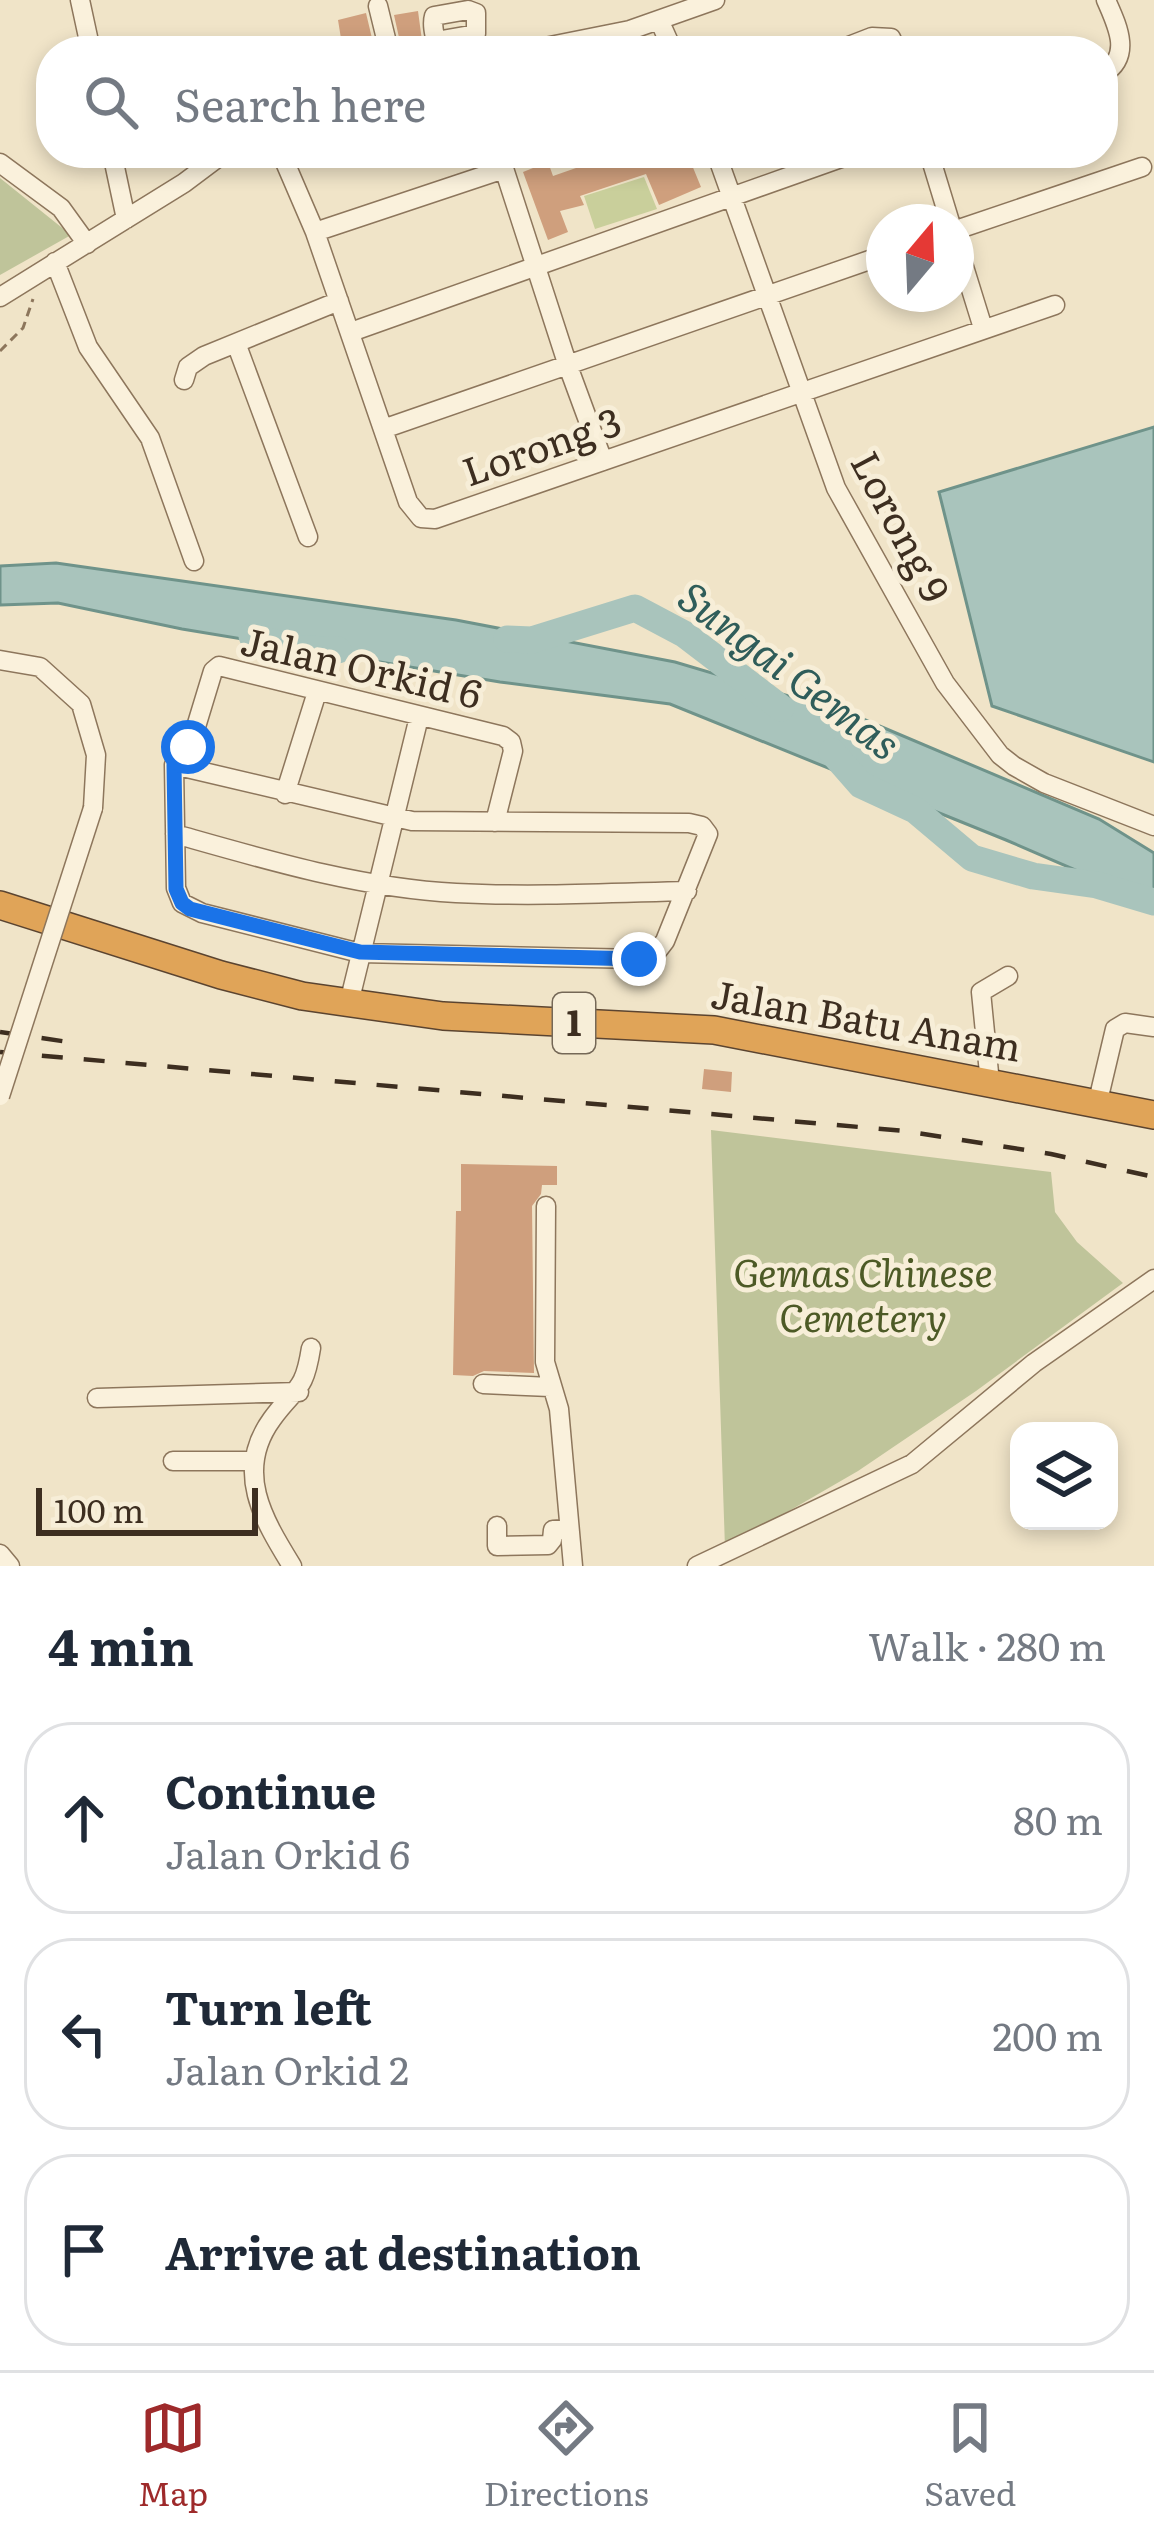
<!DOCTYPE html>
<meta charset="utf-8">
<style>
body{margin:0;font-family:Literata,serif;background:#f2f2f3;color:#1f2937}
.controls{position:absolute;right:36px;bottom:36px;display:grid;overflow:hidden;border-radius:24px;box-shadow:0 6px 18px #0003}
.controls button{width:108px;height:108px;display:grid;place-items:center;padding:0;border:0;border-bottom:3px solid #e0e1e3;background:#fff;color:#1f2937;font:60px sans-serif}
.compass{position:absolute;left:866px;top:204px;width:108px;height:108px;border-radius:50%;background:#fff;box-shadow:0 6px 18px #0003;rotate:19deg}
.scale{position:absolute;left:36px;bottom:30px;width:222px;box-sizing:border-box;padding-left:12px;border:6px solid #3d2e20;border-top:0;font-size:33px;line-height:42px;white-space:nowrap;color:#3d2e20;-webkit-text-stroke:9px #f7eed8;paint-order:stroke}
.stop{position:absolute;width:36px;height:36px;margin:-27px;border:9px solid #1a73e8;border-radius:50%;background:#fff}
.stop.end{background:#1a73e8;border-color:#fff;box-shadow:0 3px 12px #0008}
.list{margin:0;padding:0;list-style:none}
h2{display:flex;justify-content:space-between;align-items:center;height:156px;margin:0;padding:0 48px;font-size:51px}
h2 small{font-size:39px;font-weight:400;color:#747a83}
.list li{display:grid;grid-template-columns:78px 1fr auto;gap:36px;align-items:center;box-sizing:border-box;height:192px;margin:0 24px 24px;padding:0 24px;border:3px solid #e0e1e3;border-radius:48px}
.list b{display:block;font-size:45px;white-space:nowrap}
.list p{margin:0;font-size:39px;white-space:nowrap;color:#747a83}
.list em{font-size:39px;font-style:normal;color:#747a83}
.icon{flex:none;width:66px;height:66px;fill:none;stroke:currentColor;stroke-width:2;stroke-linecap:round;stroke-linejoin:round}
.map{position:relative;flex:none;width:1154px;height:1566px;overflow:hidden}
.search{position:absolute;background:#fff;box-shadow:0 6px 18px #0003;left:36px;right:36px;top:36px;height:132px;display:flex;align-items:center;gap:30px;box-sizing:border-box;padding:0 42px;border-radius:48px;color:#747a83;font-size:45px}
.sheet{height:804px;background:#fff}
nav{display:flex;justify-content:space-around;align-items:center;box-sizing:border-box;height:168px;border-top:3px solid #e0e1e3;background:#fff;font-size:33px;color:#747a83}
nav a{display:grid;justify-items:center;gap:6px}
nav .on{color:#9e2a2b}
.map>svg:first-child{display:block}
</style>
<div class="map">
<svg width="1154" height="1566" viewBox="0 0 1154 1566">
<rect width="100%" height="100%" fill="#f0e4c8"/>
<path fill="#c9cf9b" d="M 644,177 L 657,209 L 595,229 L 584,196 Z"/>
<path fill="#bfc49a" d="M 0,178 L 71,235 L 0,275 Z
M 711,1130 L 1051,1172 L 1055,1212 L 1077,1242 L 1123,1283 L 976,1391 L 858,1471 L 725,1548 Z"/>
<path fill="#a9c4bc" stroke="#6f938a" stroke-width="3" d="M 1154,427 L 1154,762 L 992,706 L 939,492 Z
M 56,563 L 456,620 L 675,662 L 856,716 L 1099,819 L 1154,853 L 1154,904 L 1006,840 L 670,704 L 500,682 L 182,629 L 58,603 L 0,605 L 0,566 Z"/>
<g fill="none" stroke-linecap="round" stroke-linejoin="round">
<path stroke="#a9c4bc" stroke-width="27" d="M 252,636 L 295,649 L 338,650
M 507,639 L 532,640 L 635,608 L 684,634 L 781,708
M 832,752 L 861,785 L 915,810 L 972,858 L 1033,876 L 1097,885 L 1154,902"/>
</g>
<path fill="#cf9f7d" d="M 418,11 L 423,48 L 402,51 L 394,15 Z
M 366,13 L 375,51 L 343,51 L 338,20 Z
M 619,153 L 687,153 L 701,187 L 659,205 L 646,174 L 580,196 L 584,205 L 560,211 L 568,232 L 548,240 L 523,172 L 548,162 L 553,176 Z
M 704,1069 L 732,1072 L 731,1092 L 702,1089 Z
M 461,1164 L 557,1166 L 557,1185 L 542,1185 L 541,1194 L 532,1206 L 534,1373 L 484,1371 L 473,1376 L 453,1375 L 456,1211 L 461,1211 Z"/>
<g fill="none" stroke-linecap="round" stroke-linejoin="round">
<g stroke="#8d765c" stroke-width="21">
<path id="minor" d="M 80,0 L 91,51
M 378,6 L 389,51
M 660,22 L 673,51
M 436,41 L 476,34 L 476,13 L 468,10 L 434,16 C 431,26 436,40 438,51
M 525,51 L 630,30 L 715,0
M 836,51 L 872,37 L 891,38 L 897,51
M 1103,74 C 1133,56 1117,25 1106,0
M 112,153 L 126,219
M 281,153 L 315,232 L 408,502 L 421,518 L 435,519 L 1055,305
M 499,153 L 568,366 L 603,461
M 716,153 L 836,488 L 945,683 L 1000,755 L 1014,766 L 1044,783 L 1154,826
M 929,153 L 950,222
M 0,163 L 61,208 L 87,244
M 956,230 L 1142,167
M 315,232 L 504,169
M 956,241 L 983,328
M 55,262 L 88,347 L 150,438 L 194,561
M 0,297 L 184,183 L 224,153
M 351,332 L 855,153
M 236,343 L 308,537
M 184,380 L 188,367 L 204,356 L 339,301
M 386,428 L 884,255
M 0,660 L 40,667 L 81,704 L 96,755 L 93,808
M 174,765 L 412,821 L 689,823 L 702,826 L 708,834 L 665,941 L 655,954 L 639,959 L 360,953 L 202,913 L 182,903 L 176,888 L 174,765 L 192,740 L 213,671 L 219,666 L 503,736 L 511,742 L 513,751 L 495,822
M 285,794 L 317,692
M 175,834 C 267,860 360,888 456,893 C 532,897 610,893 687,891
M 349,1003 L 419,717
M 990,1083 L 981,992 L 1008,976
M 1097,1105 L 1115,1029 L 1125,1023 L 1154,1027
M 546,1206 L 545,1362 L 559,1409 L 573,1566
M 483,1384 L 550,1387
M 97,1398 L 299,1392
M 173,1461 L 254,1461
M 497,1526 L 497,1546 L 548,1545 L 552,1540 L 553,1530 L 569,1529
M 0,1554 L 10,1566
M 292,1566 C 263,1519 234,1471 272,1419 C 296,1386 304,1393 311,1348
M 697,1566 L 912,1464 L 1034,1363 L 1154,1279"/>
</g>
<g stroke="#5b4430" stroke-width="30">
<path id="highway" d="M 0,905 L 221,975 L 302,996 L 443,1016 L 714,1030 L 1154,1115"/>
</g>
<path stroke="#8d765c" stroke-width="3" stroke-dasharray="9 6" stroke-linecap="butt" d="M 0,351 L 23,328 L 33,299"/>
<use href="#minor" stroke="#faf1dc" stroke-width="18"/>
<use href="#highway" stroke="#e0a458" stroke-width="27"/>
<path stroke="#3d2e20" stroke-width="4.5" stroke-dasharray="21 21" stroke-linecap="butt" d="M 0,1032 L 75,1043
M 0,1052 L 905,1131 L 1051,1154 L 1154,1177"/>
<g stroke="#8d765c" stroke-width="21" stroke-linecap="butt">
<path id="minor-bridge" d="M 0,1096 L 93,808"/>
</g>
<use href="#minor-bridge" stroke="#faf1dc" stroke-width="18"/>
</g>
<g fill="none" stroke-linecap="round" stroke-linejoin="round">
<path stroke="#1a73e8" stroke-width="15" d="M 188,747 L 174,765 L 176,889 L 182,903 L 190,909 L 360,952 L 639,959"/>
</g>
<g text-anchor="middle" stroke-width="10" stroke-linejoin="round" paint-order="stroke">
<rect fill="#f7eed8" stroke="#756857" stroke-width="3" x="553" y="993" width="42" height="60" rx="9"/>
<g font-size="36" font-weight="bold" fill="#3d2e20">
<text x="574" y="1036">1</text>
</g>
<g font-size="39" fill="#3d2e20" stroke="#f7eed8">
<text transform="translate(542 447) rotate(-19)" y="14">Lorong 3</text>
<text transform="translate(900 527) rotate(62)" y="14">Lorong 9</text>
<text transform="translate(361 668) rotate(13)" y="14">Jalan Orkid 6</text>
<text transform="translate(866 1021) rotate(10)" y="14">Jalan Batu Anam</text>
</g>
<g font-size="39" font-style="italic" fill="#4d5a26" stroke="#f7eed8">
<text x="863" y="1287">Gemas Chinese<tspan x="863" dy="45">Cemetery</tspan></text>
</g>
<g font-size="42" font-style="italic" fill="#2f5d5a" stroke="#f7eed8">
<text transform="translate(789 671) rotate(37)" y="15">Sungai Gemas</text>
</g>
</g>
</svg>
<div class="controls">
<button><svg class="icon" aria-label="layers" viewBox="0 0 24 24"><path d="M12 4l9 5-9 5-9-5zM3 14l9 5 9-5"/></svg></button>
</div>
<svg class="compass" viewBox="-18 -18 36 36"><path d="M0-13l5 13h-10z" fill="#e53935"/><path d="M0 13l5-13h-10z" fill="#747a83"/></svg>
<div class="scale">100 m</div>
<div class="stop" style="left:188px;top:747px"></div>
<div class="stop end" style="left:639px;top:959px"></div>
<div class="search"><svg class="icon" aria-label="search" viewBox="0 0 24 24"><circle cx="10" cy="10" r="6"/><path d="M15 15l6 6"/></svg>Search here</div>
</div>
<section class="sheet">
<h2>4 min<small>Walk · 280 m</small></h2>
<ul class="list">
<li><svg class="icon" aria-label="ahead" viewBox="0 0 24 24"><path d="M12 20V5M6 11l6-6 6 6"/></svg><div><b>Continue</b><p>Jalan Orkid 6</p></div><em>80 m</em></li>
<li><svg class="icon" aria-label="left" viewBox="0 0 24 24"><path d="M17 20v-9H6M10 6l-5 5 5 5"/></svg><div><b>Turn left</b><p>Jalan Orkid 2</p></div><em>200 m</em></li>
<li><svg class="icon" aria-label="arrive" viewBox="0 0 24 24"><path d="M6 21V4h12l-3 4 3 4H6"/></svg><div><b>Arrive at destination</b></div></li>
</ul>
</section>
<nav>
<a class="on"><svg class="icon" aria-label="map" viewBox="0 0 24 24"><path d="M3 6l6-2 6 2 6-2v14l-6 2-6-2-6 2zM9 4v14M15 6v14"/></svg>Map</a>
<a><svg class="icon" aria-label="directions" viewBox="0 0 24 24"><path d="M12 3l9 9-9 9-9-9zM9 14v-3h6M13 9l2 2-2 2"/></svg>Directions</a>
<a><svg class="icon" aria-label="saved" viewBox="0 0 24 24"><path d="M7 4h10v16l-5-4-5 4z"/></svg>Saved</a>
</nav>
